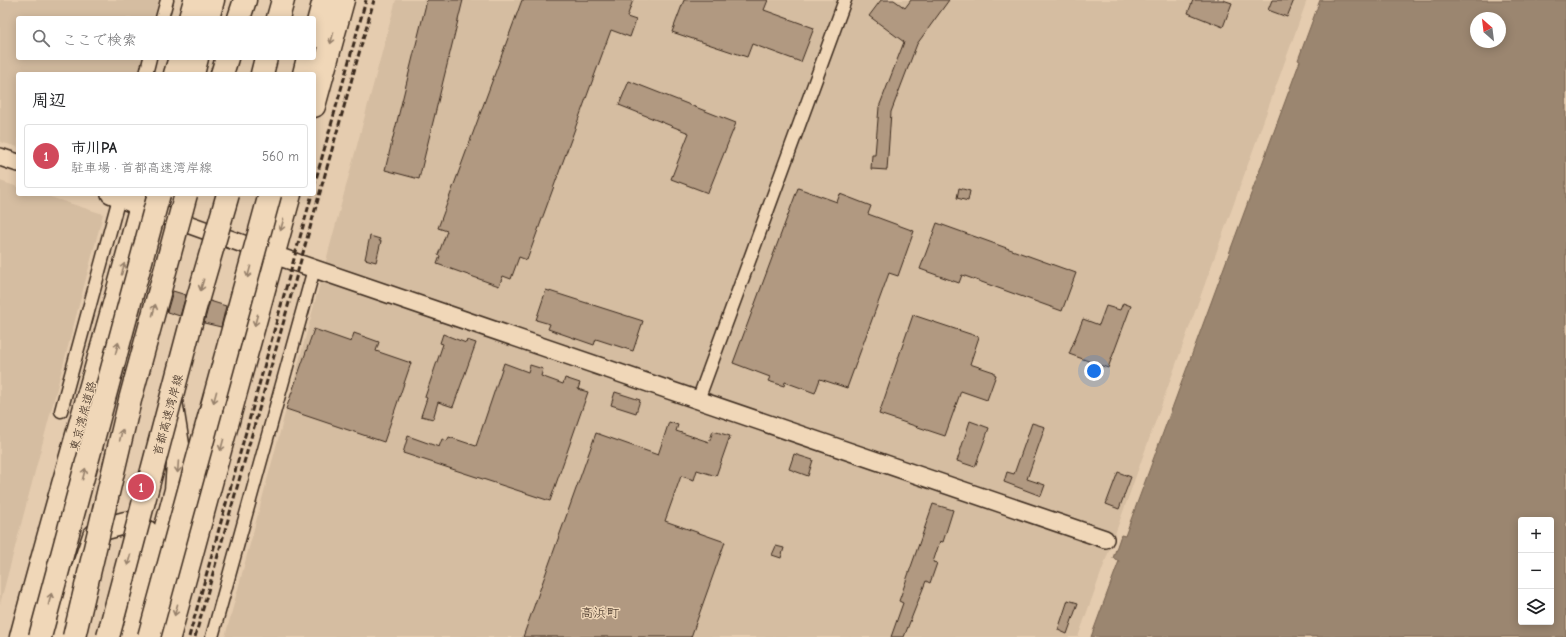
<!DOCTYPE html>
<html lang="ja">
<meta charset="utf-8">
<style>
body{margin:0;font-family:"Comic Neue","Klee One",sans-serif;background:#f2f2f2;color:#202124}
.controls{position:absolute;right:12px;bottom:12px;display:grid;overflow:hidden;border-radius:4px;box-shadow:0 2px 10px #0003}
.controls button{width:36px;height:36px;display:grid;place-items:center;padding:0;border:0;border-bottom:1px solid #e0e0e0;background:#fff;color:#202124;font:20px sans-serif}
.compass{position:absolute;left:1470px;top:12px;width:36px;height:36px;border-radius:50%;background:#fff;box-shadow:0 2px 10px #0003;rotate:332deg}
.you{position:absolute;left:1094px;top:371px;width:14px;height:14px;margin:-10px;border:3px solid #fff;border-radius:50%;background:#1a73e8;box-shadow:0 0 0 6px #1a73e833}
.badge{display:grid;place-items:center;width:26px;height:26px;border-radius:50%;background:#d1495b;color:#fff;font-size:13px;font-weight:700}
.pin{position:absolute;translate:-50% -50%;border:2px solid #fff;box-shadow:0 1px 4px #0006}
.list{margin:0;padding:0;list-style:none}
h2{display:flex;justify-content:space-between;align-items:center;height:52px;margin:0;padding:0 16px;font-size:17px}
h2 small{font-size:13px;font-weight:400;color:#757577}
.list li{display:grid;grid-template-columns:26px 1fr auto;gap:12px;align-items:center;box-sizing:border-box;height:64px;margin:0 8px 8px;padding:0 8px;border:1px solid #e0e0e0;border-radius:4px}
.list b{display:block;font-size:15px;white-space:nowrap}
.list p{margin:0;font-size:13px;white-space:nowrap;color:#757577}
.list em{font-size:13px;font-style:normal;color:#757577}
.icon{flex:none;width:22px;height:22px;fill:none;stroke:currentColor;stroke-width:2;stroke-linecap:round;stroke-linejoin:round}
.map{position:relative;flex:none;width:1566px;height:637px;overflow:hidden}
.search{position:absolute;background:#fff;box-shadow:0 2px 10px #0003;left:16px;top:16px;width:300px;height:44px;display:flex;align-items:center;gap:10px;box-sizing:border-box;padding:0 14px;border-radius:4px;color:#757577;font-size:15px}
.panel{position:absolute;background:#fff;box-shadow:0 2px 10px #0003;left:16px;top:72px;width:300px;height:124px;border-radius:4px}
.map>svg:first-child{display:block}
</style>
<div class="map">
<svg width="1566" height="637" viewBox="0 0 1566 637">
<rect width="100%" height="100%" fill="#e5ccaf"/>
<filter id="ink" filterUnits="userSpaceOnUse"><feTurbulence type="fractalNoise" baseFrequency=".025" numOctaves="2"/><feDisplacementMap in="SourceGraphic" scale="8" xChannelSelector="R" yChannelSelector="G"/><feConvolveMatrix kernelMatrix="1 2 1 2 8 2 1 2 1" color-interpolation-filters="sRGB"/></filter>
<g filter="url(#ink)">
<path fill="#d5bda1" d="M 0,0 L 159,0 L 154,18 L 18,18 L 18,58 L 144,58 L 139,74 L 18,74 L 18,147 L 0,142 Z
M 396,0 L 1307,0 L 1078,637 L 225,637 Z
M 0,181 L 18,187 L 18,194 L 41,194 L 103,214 L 0,604 Z"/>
<path fill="#9b8670" stroke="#75614f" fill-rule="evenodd" d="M 1320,0 L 1566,0 L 1566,637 L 1091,637 L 1119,561 L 1113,558 L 1121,535 L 1125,536 L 1300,61 L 1298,60 ZM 1476,18 L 1500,18 L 1500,42 L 1476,42 ZM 1521,520 L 1551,520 L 1551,622 L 1521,622 Z"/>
<path fill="#b19981" stroke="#3b2a1e" d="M 427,0 L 463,0 L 419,179 L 385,170 Z
M 522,0 L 633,0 L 627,17 L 636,20 L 630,37 L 611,30 L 527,260 L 519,257 L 511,279 L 503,276 L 499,286 L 437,264 L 440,256 L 438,255 L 447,231 L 438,228 Z
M 684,0 L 768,0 L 764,10 L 814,28 L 801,62 L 752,44 L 747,57 L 672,32 Z
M 881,0 L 894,0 L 905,8 L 911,0 L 949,0 L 917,44 L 891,112 L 887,170 L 871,169 L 872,155 L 875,155 L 879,107 L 904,42 L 869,16 Z
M 1193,0 L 1223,0 L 1232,3 L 1223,27 L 1188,13 Z
M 1272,0 L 1294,0 L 1287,17 L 1268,10 Z
M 629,81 L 736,123 L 708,193 L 671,179 L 689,133 L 619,105 Z
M 798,188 L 837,202 L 840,194 L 871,206 L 868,214 L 914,231 L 898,276 L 889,273 L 847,388 L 820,379 L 815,393 L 785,382 L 784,386 L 768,381 L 770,377 L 733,363 Z
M 959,188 L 970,191 L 968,201 L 957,198 Z
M 937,223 L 1076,273 L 1062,311 L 962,275 L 959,283 L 920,269 Z
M 370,236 L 380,239 L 379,241 L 381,241 L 376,262 L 365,259 Z
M 546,290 L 643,321 L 633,351 L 596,339 L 594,345 L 548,329 L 550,324 L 536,320 Z
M 173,291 L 186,295 L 180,316 L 167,312 Z
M 210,301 L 226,306 L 221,327 L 204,323 Z
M 1123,303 L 1131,306 L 1108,368 L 1069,354 L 1083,319 L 1099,325 L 1106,306 L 1120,310 Z
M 913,315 L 979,337 L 970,364 L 994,372 L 994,374 L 996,375 L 987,400 L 961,391 L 945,436 L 879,414 Z
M 314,329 L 351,342 L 354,333 L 379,342 L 376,351 L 411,363 L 384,442 L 286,409 Z
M 443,334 L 466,343 L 467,340 L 476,343 L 453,407 L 438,402 L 433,419 L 421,416 L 427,398 L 425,397 L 443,344 L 440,343 Z
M 504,363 L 528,372 L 530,365 L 543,369 L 541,376 L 563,384 L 565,378 L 580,383 L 578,389 L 588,392 L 550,501 L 403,453 L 408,436 L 439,447 L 442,439 L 447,441 L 449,437 L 476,446 Z
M 615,392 L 640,400 L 636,413 L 611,405 Z
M 970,421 L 989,428 L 975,467 L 957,461 Z
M 669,422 L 678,425 L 676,431 L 709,442 L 713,431 L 730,436 L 716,476 L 697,470 L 694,480 L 681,476 L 665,521 L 725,542 L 691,637 L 523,637 L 596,433 L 658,455 Z
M 1032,423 L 1045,427 L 1027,479 L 1045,485 L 1041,496 L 1004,482 L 1007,472 L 1014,474 Z
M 794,454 L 813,460 L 808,476 L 789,469 Z
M 1118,472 L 1131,477 L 1119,509 L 1106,504 Z
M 933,504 L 953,510 L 943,542 L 940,541 L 933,562 L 937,563 L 930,583 L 926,581 L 904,637 L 891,637 L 903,603 L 899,601 Z
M 776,546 L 784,548 L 781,558 L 772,555 Z
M 1068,600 L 1078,603 L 1067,634 L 1058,630 Z"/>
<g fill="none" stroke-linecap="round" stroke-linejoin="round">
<g stroke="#3b2a1e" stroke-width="15">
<path id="street" d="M 162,18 L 167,0
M 146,74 L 150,58
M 698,400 L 845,0
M 61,411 L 119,198
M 212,637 L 314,269"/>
</g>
<g stroke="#3b2a1e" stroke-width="20">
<path id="secondary" d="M 0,157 L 18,163
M 110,194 L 140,207 L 274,255 L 1105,539"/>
</g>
<g stroke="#3b2a1e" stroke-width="25">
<path id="highway" d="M 190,18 L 195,0
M 208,18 L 213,0
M 239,18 L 245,0
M 278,18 L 283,0
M 314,37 L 324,0
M 175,74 L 180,58
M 193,74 L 197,58
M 222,74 L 227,58
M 262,74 L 266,58
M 304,74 L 308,58
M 314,106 L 343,0
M 157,560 L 176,490 L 179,451 L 171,401
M 21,637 C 60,489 105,342 144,194
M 58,637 L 66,607 L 76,588 L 94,536 L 103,529 L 125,523 L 137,526 L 146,531 L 151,538 L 151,548 L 127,637
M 169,637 L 290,194"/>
</g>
<use href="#street" stroke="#f0d7b8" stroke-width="12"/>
<use href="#secondary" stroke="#f0d7b8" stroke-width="17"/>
<use href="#highway" stroke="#f0d7b8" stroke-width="22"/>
<path stroke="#3b2a1e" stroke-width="3" stroke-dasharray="6 3" stroke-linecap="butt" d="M 314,186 L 366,0
M 189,637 L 312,194
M 195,637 L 374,0"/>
<g stroke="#3b2a1e" stroke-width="25" stroke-linecap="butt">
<path id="highway-bridge" d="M 40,637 L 159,194
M 74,637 L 130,400 L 186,194
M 108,637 L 195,308 L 228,194
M 149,637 L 270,194"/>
</g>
<use href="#highway-bridge" stroke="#f0d7b8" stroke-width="22"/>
</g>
<defs><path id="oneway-shaft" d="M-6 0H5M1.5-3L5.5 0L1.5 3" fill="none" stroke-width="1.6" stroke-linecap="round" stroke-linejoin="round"/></defs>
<g stroke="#96806b">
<use href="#oneway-shaft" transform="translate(332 38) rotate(105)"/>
<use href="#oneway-shaft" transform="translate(282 225) rotate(105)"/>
<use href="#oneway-shaft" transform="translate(123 269) rotate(-75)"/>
<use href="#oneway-shaft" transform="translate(249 272) rotate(105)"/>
<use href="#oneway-shaft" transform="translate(202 285) rotate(106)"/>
<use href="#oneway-shaft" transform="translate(154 310) rotate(-75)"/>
<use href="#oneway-shaft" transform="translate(256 320) rotate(105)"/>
<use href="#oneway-shaft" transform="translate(117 348) rotate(-75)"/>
<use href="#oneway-shaft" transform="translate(215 397) rotate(105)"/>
<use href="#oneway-shaft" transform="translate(121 435) rotate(-77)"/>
<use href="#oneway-shaft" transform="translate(222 445) rotate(105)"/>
<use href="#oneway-shaft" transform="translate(178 467) rotate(94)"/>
<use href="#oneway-shaft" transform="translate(84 474) rotate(-75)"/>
<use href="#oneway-shaft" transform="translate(129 560) rotate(105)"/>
<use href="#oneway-shaft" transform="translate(50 599) rotate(-75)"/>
<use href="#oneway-shaft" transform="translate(176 610) rotate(105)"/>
</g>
</g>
<g text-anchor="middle" stroke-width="3" stroke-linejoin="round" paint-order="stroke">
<g font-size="12" fill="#3b2a1e" stroke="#f0d7b8">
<text transform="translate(168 415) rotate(-75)" y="4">首都高速湾岸線</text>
<text transform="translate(83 416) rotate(-75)" y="4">東京湾岸道路</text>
</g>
<g font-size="13" fill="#3b2a1e" stroke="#f0d7b8">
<text x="600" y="617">高浜町</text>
</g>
</g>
</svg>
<div class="controls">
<button>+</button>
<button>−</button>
<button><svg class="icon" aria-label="layers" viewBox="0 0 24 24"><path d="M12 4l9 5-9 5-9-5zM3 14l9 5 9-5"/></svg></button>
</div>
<svg class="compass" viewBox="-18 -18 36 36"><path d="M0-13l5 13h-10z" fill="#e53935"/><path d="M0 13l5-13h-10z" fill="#757577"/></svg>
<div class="you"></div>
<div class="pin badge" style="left:141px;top:487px">1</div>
<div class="search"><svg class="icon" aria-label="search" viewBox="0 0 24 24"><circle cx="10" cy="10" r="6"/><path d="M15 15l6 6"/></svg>ここで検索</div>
<section class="panel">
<h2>周辺<small></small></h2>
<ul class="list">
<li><span class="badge">1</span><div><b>市川PA</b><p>駐車場 · 首都高速湾岸線</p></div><em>560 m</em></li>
</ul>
</section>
</div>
